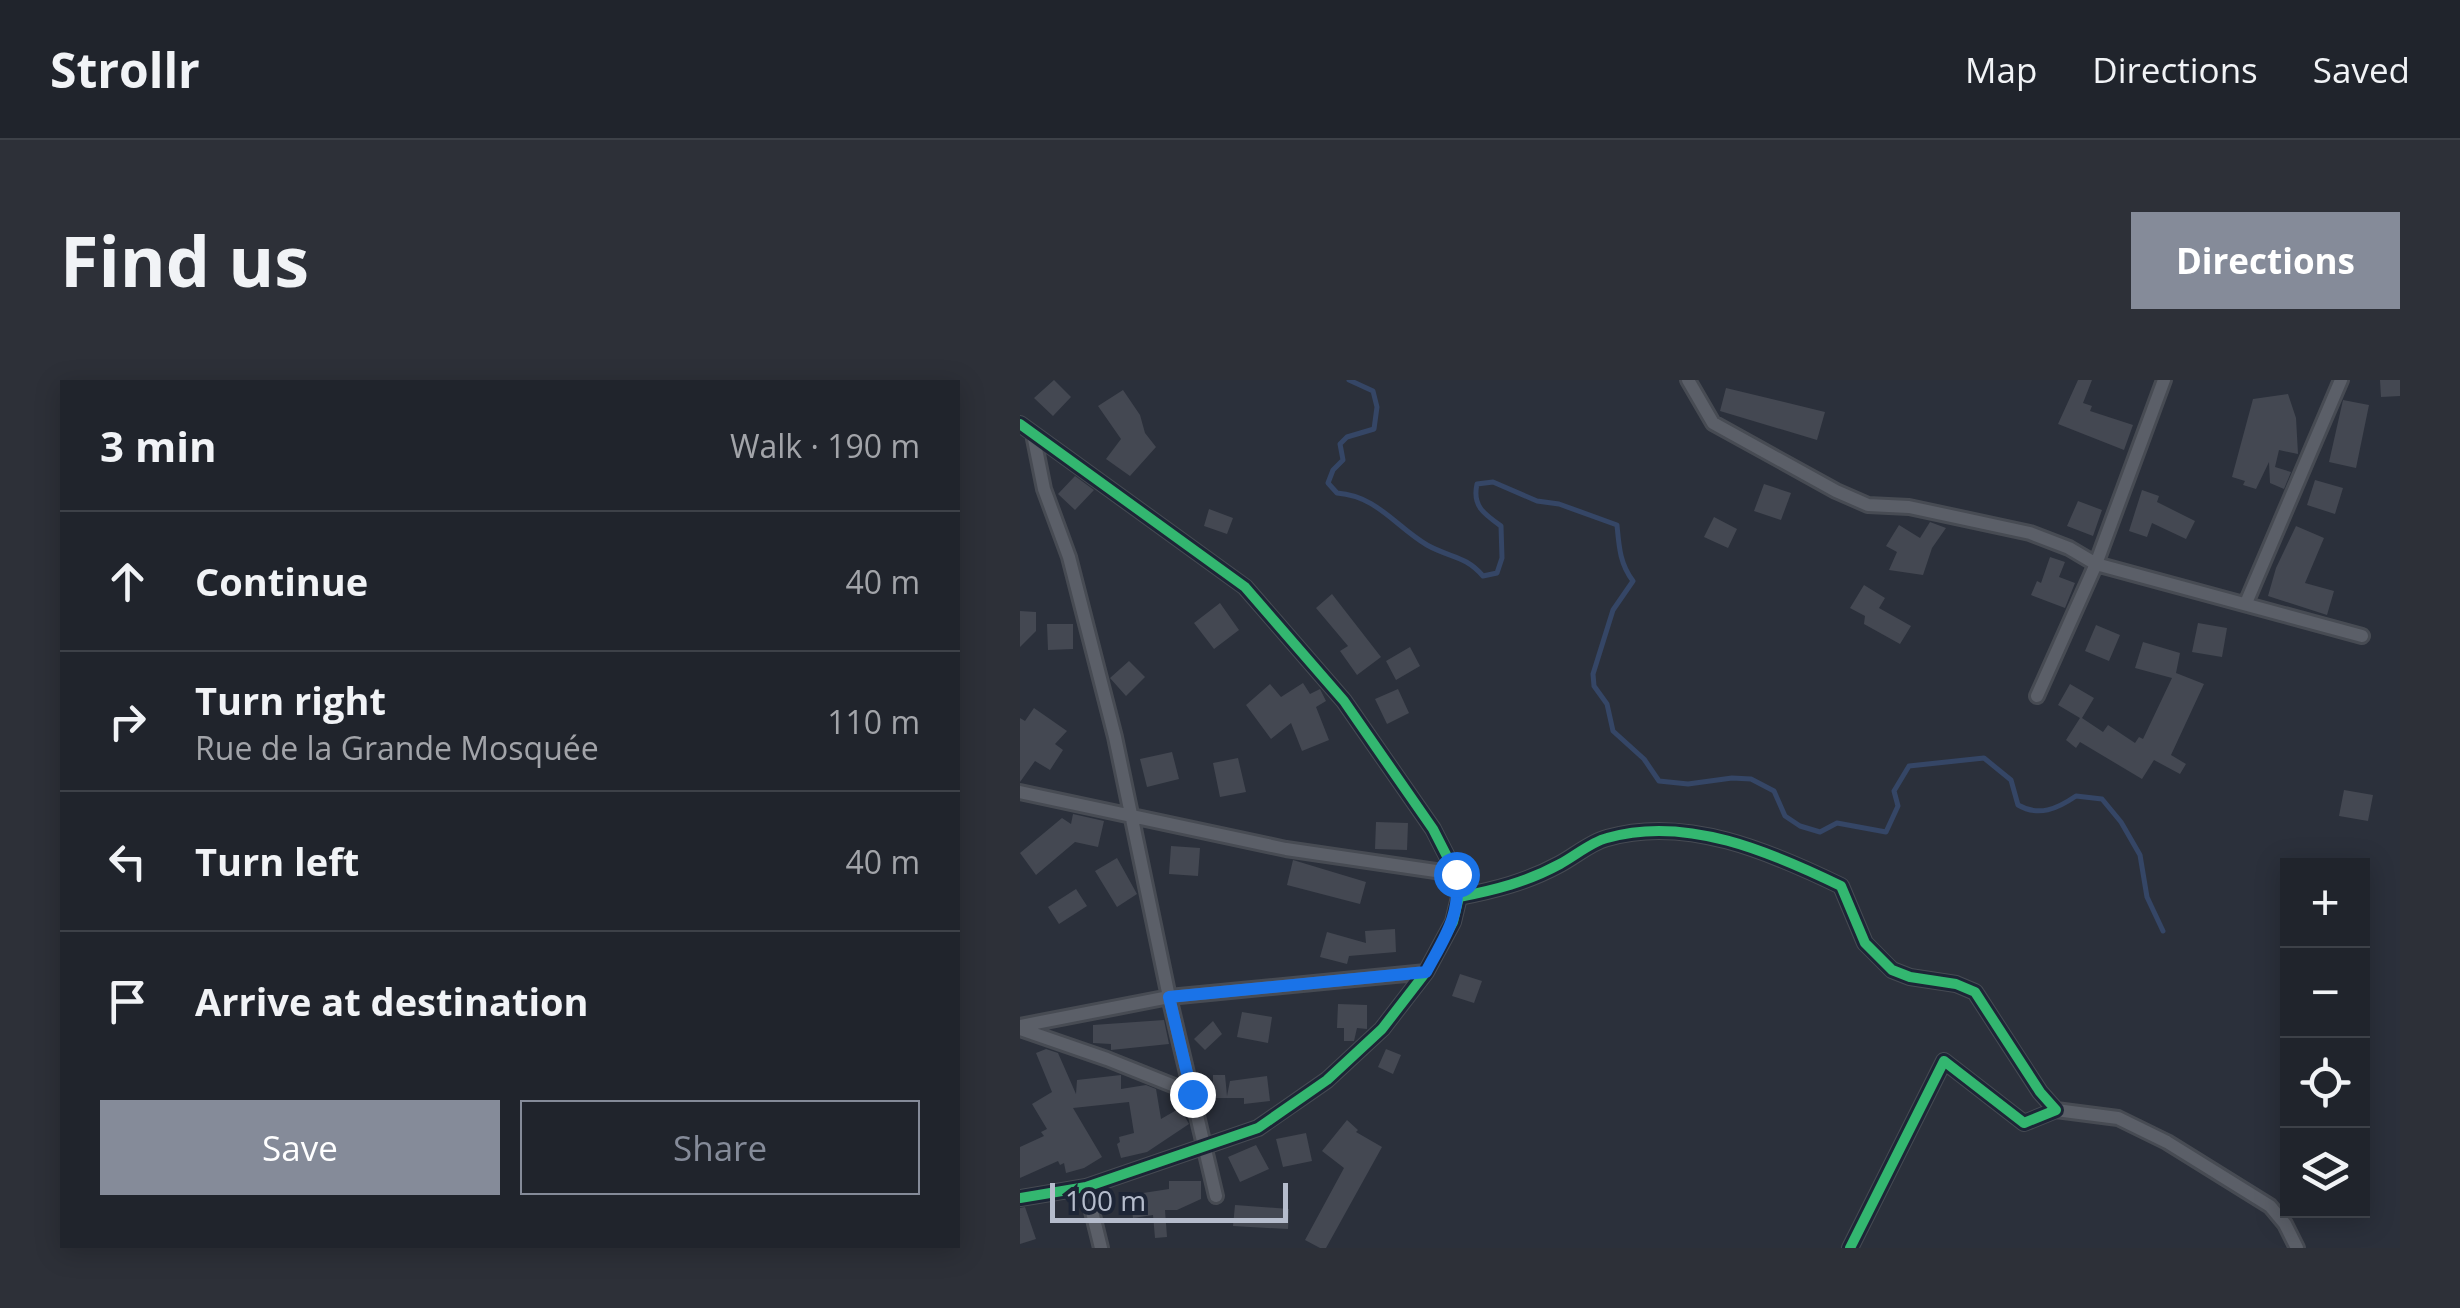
<!DOCTYPE html>
<meta charset="utf-8">
<style>
body{margin:0;font-family:"Open Sans",sans-serif;background:#2d3038;color:#f1f3f6}
.controls{position:absolute;right:30px;bottom:30px;display:grid;overflow:hidden;border-radius:0px;box-shadow:0 5px 25px #0003}
.controls button{width:90px;height:90px;display:grid;place-items:center;padding:0;border:0;border-bottom:2px solid #3d4148;background:#20242c;color:#f1f3f6;font:50px sans-serif}
.scale{position:absolute;left:30px;bottom:25px;width:238px;box-sizing:border-box;padding-left:10px;border:5px solid #b5bccc;border-top:0;font-size:28px;line-height:35px;white-space:nowrap;color:#b5bccc;-webkit-text-stroke:8px #1d2536;paint-order:stroke}
.stop{position:absolute;width:30px;height:30px;margin:-22px;border:8px solid #1a73e8;border-radius:50%;background:#fff}
.stop.end{background:#1a73e8;border-color:#fff;box-shadow:0 2px 10px #0008}
.list{margin:0;padding:0;list-style:none}
h2{display:flex;justify-content:space-between;align-items:center;height:130px;margin:0;padding:0 40px;font-size:42px}
h2 small{font-size:32px;font-weight:400;color:#a2a4a9}
.list li{display:grid;grid-template-columns:65px 1fr auto;gap:30px;align-items:center;box-sizing:border-box;height:140px;padding:0 40px;border-top:2px solid #3d4148}
.list b{display:block;font-size:38px;white-space:nowrap}
.list p{margin:0;font-size:32px;white-space:nowrap;color:#a2a4a9}
.list em{font-size:32px;font-style:normal;color:#a2a4a9}
.actions{display:flex;gap:20px;padding:30px 40px}
.actions a{flex:1;padding:22px 0;border:2px solid #858b99;border-radius:0px;text-align:center;font-size:35px;color:#858b99}
.actions .main{background:#858b99;color:#fff}
.icon{flex:none;width:55px;height:55px;fill:none;stroke:currentColor;stroke-width:2;stroke-linecap:round;stroke-linejoin:round}
.map{position:relative;flex:none;width:1380px;height:868px;overflow:hidden;border-radius:0px}
header{display:flex;align-items:center;gap:60px;box-sizing:border-box;height:140px;padding:0 50px;background:#20242c;border-bottom:2px solid #3d4148}
header strong{font-size:48px}
nav{display:flex;gap:55px;margin-inline-start:auto;font-size:35px}
.intro{display:flex;align-items:center;justify-content:space-between;box-sizing:border-box;height:240px;padding:0 60px}
h1{margin:0;font-size:70px}
.button{padding:25px 45px;border-radius:0px;background:#858b99;color:#fff;font-size:35px;font-weight:700}
main{display:flex;gap:60px;padding:0 60px}
aside{flex:1;background:#20242c;border-radius:0px;box-shadow:0 5px 25px #0003}
.map>svg:first-child{display:block}
</style>
<header>
<strong>Strollr</strong>
<nav><a>Map</a><a>Directions</a><a>Saved</a></nav>
</header>
<div class="intro"><h1>Find us</h1><a class="button">Directions</a></div>
<main>
<aside>
<h2>3 min<small>Walk · 190 m</small></h2>
<ul class="list">
<li><svg class="icon" aria-label="ahead" viewBox="0 0 24 24"><path d="M12 20V5M6 11l6-6 6 6"/></svg><div><b>Continue</b></div><em>40 m</em></li>
<li><svg class="icon" aria-label="right" viewBox="0 0 24 24"><path d="M7 20v-9h11M14 6l5 5-5 5"/></svg><div><b>Turn right</b><p>Rue de la Grande Mosquée</p></div><em>110 m</em></li>
<li><svg class="icon" aria-label="left" viewBox="0 0 24 24"><path d="M17 20v-9H6M10 6l-5 5 5 5"/></svg><div><b>Turn left</b></div><em>40 m</em></li>
<li><svg class="icon" aria-label="arrive" viewBox="0 0 24 24"><path d="M6 21V4h12l-3 4 3 4H6"/></svg><div><b>Arrive at destination</b></div></li>
</ul>
<div class="actions"><a class="main">Save</a><a>Share</a></div>
</aside>
<div class="map">
<svg width="1380" height="868" viewBox="0 0 1380 868">
<rect width="100%" height="100%" fill="#2b303b"/>
<g fill="none" stroke-linecap="round" stroke-linejoin="round">
<path stroke="#354666" stroke-width="5" d="M 329,0 L 353,11 L 357,27 L 354,49 L 327,57 L 320,64 L 323,80 L 313,90 L 308,103 L 317,113 C 357,116 375,146 407,165 C 430,178 445,175 463,196 L 477,193 L 482,178 L 481,146 C 464,134 452,126 457,104 L 473,102 L 517,121 L 539,124 L 597,145 C 599,167 600,184 613,201 L 593,230 L 573,294 L 574,306 L 587,324 L 593,351 L 624,379 L 639,401 L 668,404 L 712,398 L 731,399 L 754,411 L 765,436 L 780,446 L 800,452 L 817,443 L 866,452 L 878,426 L 874,411 L 889,386 L 964,378 L 991,400 L 998,425 C 1019,437 1037,429 1056,416 L 1082,419 L 1101,442 L 1120,475 L 1127,517 L 1143,551"/>
</g>
<path fill="#444852" d="M 34,0 L 51,17 L 33,36 L 14,18 Z
M 1058,0 L 1072,0 L 1063,23 L 1072,26 L 1070,31 L 1113,45 L 1104,70 L 1038,44 Z
M 1360,0 L 1380,0 L 1380,16 L 1361,17 Z
M 706,8 L 805,32 L 797,60 L 700,31 Z
M 103,10 L 120,35 L 125,53 L 136,67 L 110,96 L 86,79 L 101,59 L 78,26 Z
M 1268,14 L 1276,38 L 1278,74 L 1259,70 L 1255,87 L 1271,92 L 1264,109 L 1250,103 L 1249,82 L 1236,109 L 1223,105 L 1225,101 L 1212,97 L 1233,19 Z
M 1323,20 L 1349,25 L 1336,88 L 1309,82 Z
M 55,96 L 74,110 L 55,130 L 38,114 Z
M 1295,100 L 1323,108 L 1315,134 L 1287,125 Z
M 744,104 L 771,113 L 761,140 L 734,131 Z
M 1122,110 L 1139,116 L 1137,122 L 1175,141 L 1166,159 L 1132,143 L 1127,157 L 1109,151 Z
M 1058,121 L 1082,130 L 1073,156 L 1047,146 Z
M 189,129 L 213,138 L 207,154 L 184,146 Z
M 694,137 L 717,149 L 708,168 L 684,157 Z
M 910,142 L 926,148 L 912,168 L 903,195 L 869,190 L 877,172 L 866,166 L 879,145 L 900,158 Z
M 1276,146 L 1304,158 L 1285,203 L 1314,211 L 1307,235 L 1248,216 L 1256,188 Z
M 1030,177 L 1045,182 L 1039,197 L 1055,203 L 1045,228 L 1011,215 L 1017,201 L 1021,203 Z
M 844,205 L 865,218 L 859,228 L 891,246 L 880,264 L 844,244 L 845,236 L 830,228 Z
M 312,214 L 361,277 L 337,295 L 320,271 L 328,266 L 296,228 Z
M 200,223 L 219,250 L 194,269 L 174,243 Z
M 0,231 L 16,232 L 16,251 L 0,267 Z
M 1178,243 L 1207,248 L 1202,277 L 1172,272 Z
M 27,244 L 53,244 L 53,269 L 28,270 Z
M 1076,245 L 1100,255 L 1089,281 L 1065,271 Z
M 1123,262 L 1160,273 L 1156,293 L 1184,304 L 1151,375 L 1166,384 L 1160,394 L 1134,380 L 1122,399 L 1060,362 L 1056,368 L 1046,360 L 1060,338 L 1038,325 L 1050,304 L 1074,318 L 1062,338 L 1083,352 L 1088,345 L 1115,363 L 1119,357 L 1123,359 L 1152,298 L 1115,288 Z
M 390,267 L 400,286 L 376,300 L 366,281 Z
M 109,281 L 125,297 L 106,316 L 90,298 Z
M 283,303 L 290,314 L 300,309 L 306,321 L 296,327 L 309,360 L 282,371 L 271,343 L 251,359 L 226,325 L 250,304 L 261,317 Z
M 378,309 L 389,333 L 367,344 L 355,319 Z
M 14,328 L 47,351 L 35,364 L 43,370 L 30,390 L 15,381 L 0,402 L 0,338 L 5,341 Z
M 152,372 L 159,399 L 127,407 L 120,379 Z
M 218,378 L 226,412 L 200,417 L 193,383 Z
M 1324,410 L 1353,415 L 1348,441 L 1319,436 Z
M 53,434 L 84,441 L 78,467 L 55,462 L 16,495 L 0,473 L 42,438 L 51,444 Z
M 356,442 L 388,443 L 387,470 L 355,469 Z
M 151,466 L 180,468 L 178,496 L 149,494 Z
M 97,478 L 117,514 L 97,527 L 75,491 Z
M 273,480 L 346,502 L 340,524 L 267,505 Z
M 56,509 L 67,526 L 39,544 L 28,527 Z
M 375,549 L 376,572 L 329,576 L 327,584 L 300,577 L 307,552 L 346,563 L 345,551 Z
M 440,594 L 462,601 L 454,623 L 432,616 Z
M 318,624 L 347,625 L 347,649 L 337,648 L 334,661 L 324,661 L 324,648 L 317,648 Z
M 222,632 L 252,637 L 248,663 L 217,657 Z
M 144,640 L 149,664 L 91,670 L 91,664 L 73,663 L 73,645 Z
M 193,641 L 202,654 L 185,670 L 174,659 Z
M 26,669 L 38,673 L 56,714 L 57,700 L 101,695 L 101,709 L 126,705 L 136,709 L 141,739 L 160,728 L 169,744 L 127,772 L 101,778 L 97,764 L 100,762 L 99,757 L 114,753 L 109,722 L 53,728 L 82,777 L 64,788 L 46,793 L 44,783 L 40,785 L 38,781 L 0,798 L 0,767 L 24,756 L 21,752 L 27,749 L 12,724 L 32,712 L 16,673 Z
M 366,669 L 381,675 L 373,694 L 358,687 Z
M 193,695 L 205,695 L 207,716 L 210,701 L 247,696 L 250,721 L 224,724 L 224,718 L 193,718 Z
M 327,740 L 338,750 L 336,752 L 362,767 L 306,868 L 300,868 L 285,860 L 324,788 L 302,771 Z
M 286,753 L 292,781 L 263,787 L 256,759 Z
M 236,765 L 249,789 L 220,802 L 208,777 Z
M 149,801 L 181,801 L 181,819 L 157,830 L 145,830 L 147,857 L 135,858 L 133,835 L 113,838 L 110,815 L 149,809 Z
M 215,825 L 269,829 L 268,849 L 213,846 Z
M 5,827 L 16,859 L 0,864 L 0,828 Z"/>
<g fill="none" stroke-linecap="round" stroke-linejoin="round">
<g stroke="#474b53" stroke-width="18">
<path id="street" d="M 668,0 L 693,43 L 816,111 L 848,125 L 889,127 L 1010,153 L 1049,168 L 1076,184 L 1342,256
M 0,44 L 225,207 L 324,321 L 413,449 L 436,494 L 439,517 L 433,542 L 406,592 L 362,649 L 307,700 L 238,748 L 66,807 L 0,818
M 13,54 L 24,109 L 49,177 L 95,357 L 149,617 L 196,816
M 1226,223 L 1321,0
M 1017,316 L 1076,184 L 1144,0
M 0,412 L 266,469 L 436,494
M 439,517 C 475,510 507,502 540,484 C 555,476 571,462 587,458 C 666,435 751,472 821,506 L 845,563 L 872,590 L 890,597 L 936,604 L 955,612 L 1020,712 L 1036,730 L 1004,743 L 924,681 L 830,868
M 0,646 L 149,617 L 406,592
M 0,649 L 87,679 L 172,713
M 1036,730 L 1098,738 L 1147,762 L 1250,826 L 1265,844 L 1277,868
M 66,807 L 81,868"/>
</g>
<use href="#street" stroke="#5b5f68" stroke-width="12"/>
<g stroke="#1d2536" stroke-width="16">
<path id="cycleway" d="M 0,44 L 225,207 L 324,321 L 413,449 L 436,494 L 439,517 L 433,542 L 406,592 L 362,649 L 307,700 L 238,748 L 66,807 L 0,818
M 439,517 C 475,510 507,502 540,484 C 555,476 571,462 587,458 C 666,435 751,472 821,506 L 845,563 L 872,590 L 890,597 L 936,604 L 955,612 L 1020,712 L 1036,730 L 1004,743 L 924,681 L 830,868"/>
</g>
<use href="#cycleway" stroke="#33b770" stroke-width="10"/>
</g>
<g fill="none" stroke-linecap="round" stroke-linejoin="round">
<path stroke="#1a73e8" stroke-width="12" d="M 172,714 L 149,617 L 406,592 C 424,558 442,535 436,494"/>
</g>
</svg>
<div class="controls">
<button>+</button>
<button>−</button>
<button><svg class="icon" aria-label="locate" viewBox="0 0 24 24"><circle cx="12" cy="12" r="6"/><path d="M12 2v4M12 18v4M2 12h4M18 12h4"/></svg></button>
<button><svg class="icon" aria-label="layers" viewBox="0 0 24 24"><path d="M12 4l9 5-9 5-9-5zM3 14l9 5 9-5"/></svg></button>
</div>
<div class="scale">100 m</div>
<div class="stop" style="left:436px;top:494px"></div>
<div class="stop end" style="left:172px;top:714px"></div>
</div>
</main>
